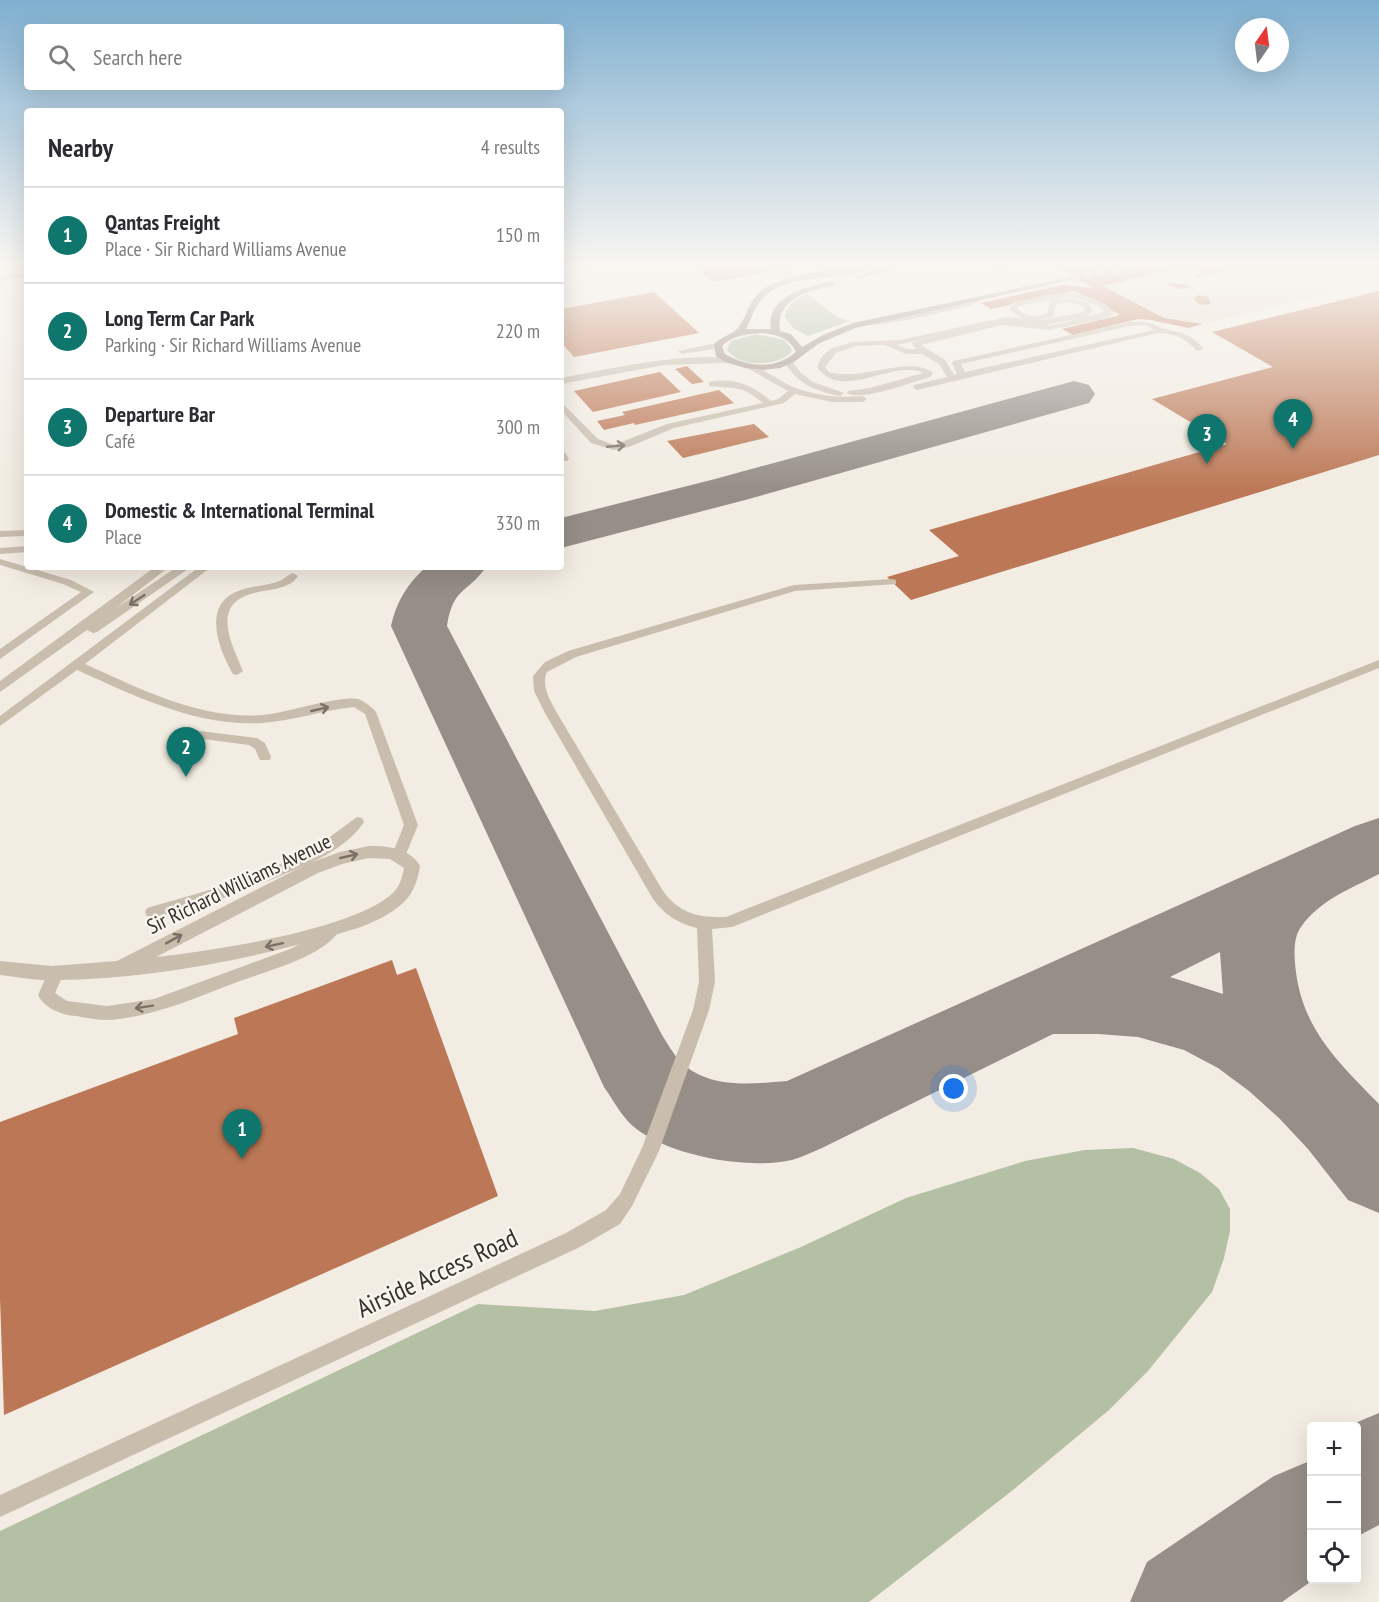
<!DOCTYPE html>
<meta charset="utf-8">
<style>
body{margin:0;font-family:"PT Sans Narrow",sans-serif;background:#f2f2f3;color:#2b2b33}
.controls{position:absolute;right:18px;bottom:18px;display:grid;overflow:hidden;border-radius:6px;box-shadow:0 6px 24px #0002}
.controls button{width:54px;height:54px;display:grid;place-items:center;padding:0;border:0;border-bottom:2px solid #e1e1e2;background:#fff;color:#2b2b33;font:30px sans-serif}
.compass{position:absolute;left:1235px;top:18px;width:54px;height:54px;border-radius:50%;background:#fff;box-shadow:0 6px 24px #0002;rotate:14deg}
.you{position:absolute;left:954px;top:1089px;width:21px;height:21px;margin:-15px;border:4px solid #fff;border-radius:50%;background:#1a73e8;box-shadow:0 0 0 9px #1a73e833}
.badge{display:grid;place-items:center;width:39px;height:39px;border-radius:50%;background:#0f766e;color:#fff;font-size:20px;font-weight:700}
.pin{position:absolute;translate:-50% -50px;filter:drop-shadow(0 2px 3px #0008)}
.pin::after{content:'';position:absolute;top:32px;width:21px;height:18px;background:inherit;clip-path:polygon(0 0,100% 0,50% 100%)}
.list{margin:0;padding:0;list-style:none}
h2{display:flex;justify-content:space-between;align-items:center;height:78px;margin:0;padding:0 24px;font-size:26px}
h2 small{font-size:20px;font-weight:400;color:#7c7c81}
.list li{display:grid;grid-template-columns:39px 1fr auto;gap:18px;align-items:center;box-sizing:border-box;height:96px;padding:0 24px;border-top:2px solid #e1e1e2}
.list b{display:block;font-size:22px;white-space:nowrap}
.list p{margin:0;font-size:20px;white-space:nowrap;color:#7c7c81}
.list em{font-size:20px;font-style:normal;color:#7c7c81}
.icon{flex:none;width:33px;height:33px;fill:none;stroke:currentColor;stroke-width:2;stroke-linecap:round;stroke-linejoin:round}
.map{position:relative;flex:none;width:1379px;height:1602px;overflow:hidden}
.search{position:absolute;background:#fff;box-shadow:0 6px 24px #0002;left:24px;top:24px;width:540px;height:66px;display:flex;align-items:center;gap:15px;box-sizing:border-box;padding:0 21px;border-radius:6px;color:#7c7c81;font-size:22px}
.panel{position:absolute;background:#fff;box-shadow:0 6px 24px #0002;left:24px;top:108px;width:540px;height:462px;border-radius:6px}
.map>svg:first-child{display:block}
</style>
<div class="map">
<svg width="1379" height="1602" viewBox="0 0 1379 1602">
<rect width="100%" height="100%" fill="#f2ece2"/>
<path fill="#b4c0a3" d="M 807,294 L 837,317 L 850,321 L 808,336 L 793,328 L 785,317 C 786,305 797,299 807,294 Z
M 756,334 L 784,340 L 792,349 L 790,354 C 774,366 740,368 727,350 L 731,341 Z
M 1133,1148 L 1174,1159 L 1200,1173 L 1219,1189 L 1230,1209 L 1230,1231 L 1224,1258 L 1212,1292 L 1148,1371 L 1109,1410 L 1013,1490 L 869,1602 L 0,1602 L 0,1531 L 478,1304 L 595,1311 L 684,1295 L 801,1247 L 906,1198 L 1025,1161 L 1085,1150 Z"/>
<path fill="#e8decb" d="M 1244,266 L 1379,266 L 1379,282 L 1205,324 L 1164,318 L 1103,286 L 1190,267 L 1201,273 L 1195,275 L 1199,277 Z"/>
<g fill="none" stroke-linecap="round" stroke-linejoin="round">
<path fill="#968e87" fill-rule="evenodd" d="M 1074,381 L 1089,385 L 1095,394 L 1089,403 L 749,499 L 561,548 L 561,518 L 715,479 Z
M 426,567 L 486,567 C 467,594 453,587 447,626 L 662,1035 C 668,1044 673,1054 681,1062 C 708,1089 751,1084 787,1081 L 1355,826 L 1379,818 L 1379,874 C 1350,889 1320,900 1301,927 C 1294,936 1294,952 1295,963 C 1300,1027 1337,1061 1379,1104 L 1379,1213 L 1348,1200 L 1308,1149 L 1279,1118 L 1249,1091 L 1218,1068 L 1184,1050 L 1138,1037 L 1098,1034 L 1053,1034 L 822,1148 C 812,1152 802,1157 792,1160 C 748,1170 669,1156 634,1127 C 621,1116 614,1101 604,1087 L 391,626 C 396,602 408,583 426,567 ZM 1220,952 L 1223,994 L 1170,977 Z
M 1379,1413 L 1379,1525 L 1356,1537 L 1356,1426 L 1348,1426 Z
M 1312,1460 L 1313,1580 L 1282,1602 L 1130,1602 L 1147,1562 L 1274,1476 Z"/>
</g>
<path fill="#bc7856" d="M 694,266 L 790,266 L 790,267 L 714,282 Z
M 1052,266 L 1188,266 L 1103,286 L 1164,318 L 1203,324 L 1188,328 L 1151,320 L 1138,319 L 1073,335 L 1062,329 L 1117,316 L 1119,314 L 1074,291 L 991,309 L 981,303 L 1062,285 L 1094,288 Z
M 1189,266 L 1244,266 L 1244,267 L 1199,277 L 1194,275 L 1201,273 Z
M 1172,283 L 1184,284 L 1192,287 L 1178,289 L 1167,284 Z
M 1379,291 L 1379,455 L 911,600 L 887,577 L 959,556 L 929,530 L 1227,444 L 1152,399 L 1273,367 L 1212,332 Z
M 654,292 L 699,333 L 574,357 L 561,342 L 561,309 Z
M 1199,295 L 1208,297 L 1211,304 L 1204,305 L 1197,303 L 1194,298 Z
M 687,366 L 704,382 L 692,384 L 675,369 Z
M 660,372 L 681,392 L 593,412 L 574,391 Z
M 719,390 L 734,403 L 635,425 L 634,423 L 604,430 L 597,421 L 625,415 L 622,412 Z
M 754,424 L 769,437 L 683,458 L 667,441 Z
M 392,960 L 397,975 L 416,968 L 498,1196 L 4,1415 L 0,1298 L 0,1122 L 238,1034 L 234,1018 Z"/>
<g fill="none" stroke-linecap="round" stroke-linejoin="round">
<path stroke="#cdc7be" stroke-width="9" stroke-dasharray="9 4.5" stroke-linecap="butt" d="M 1071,279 L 1132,266"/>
<path fill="#c9bdae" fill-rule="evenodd" d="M 993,266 L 1003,266 L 1010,270 L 1006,272 Z
M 27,272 L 27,276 L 0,281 L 0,277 Z
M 1053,294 C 1076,292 1097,295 1114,312 L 1107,318 L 1050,330 L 1002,325 L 921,345 L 945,360 L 954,375 L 957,374 L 952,363 L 953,361 L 1130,322 C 1146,321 1148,322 1162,328 C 1181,334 1190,332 1204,349 L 1197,351 C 1186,339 1175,333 1158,333 L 917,390 L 913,387 L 914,385 L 947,377 L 939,364 L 922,354 L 906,354 L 885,345 L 856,346 L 836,353 L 825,367 L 829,372 C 862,382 910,354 933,373 L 930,377 C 913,382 860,402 847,393 L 848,391 L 870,388 L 923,373 C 894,358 842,403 817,367 L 821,358 L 830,349 L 852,342 L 900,340 L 1006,317 L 1022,318 L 1009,310 L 1013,302 ZM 1065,297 C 1081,298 1093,302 1105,312 L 1050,326 L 1046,325 L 1086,317 L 1093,311 L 1089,303 L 1068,298 L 1050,300 L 1047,313 C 1037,318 1026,316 1017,309 L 1019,306 ZM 1068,302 L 1083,306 L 1085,310 L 1080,313 L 1040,320 L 1054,316 L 1056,304 ZM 1146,325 L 1154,330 L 965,372 L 961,364 L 1130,326 ZM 943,335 L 913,342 L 912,344 L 916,349 L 907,349 L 897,345 Z
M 975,298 L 978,298 L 978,302 L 969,306 C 952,310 870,330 860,324 L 967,302 Z
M 785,360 L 791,360 L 801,373 L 813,382 L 844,393 L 840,396 C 815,391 798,384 784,362 Z
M 747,364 C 757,364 781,382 793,387 C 816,396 839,398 863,396 L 867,399 L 863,402 L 832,402 L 795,394 L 784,403 L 674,428 L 629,447 L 614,450 L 591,443 L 561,410 L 561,402 L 598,439 L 614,445 L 667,424 L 763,403 C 740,384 735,389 709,386 L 709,382 C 734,377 752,385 771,401 L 778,399 L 788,391 L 747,368 Z
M 561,450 L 564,451 L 569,459 L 567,461 L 561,461 Z
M 27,530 L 27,536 L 0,537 L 0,531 Z
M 27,546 L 27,552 L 0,554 L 0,548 Z
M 0,559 L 71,580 L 94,592 L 0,659 L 0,649 L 81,592 L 63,584 L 0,565 Z
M 199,567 L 211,567 L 85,664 C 140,689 201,720 263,715 C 286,713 339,695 358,699 C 364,701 372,707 376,712 L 418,825 L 404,859 L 394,859 L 392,855 L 404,825 L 365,714 L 354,707 C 323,710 293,721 262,723 C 197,727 135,696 77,670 L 0,726 L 0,716 Z
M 293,573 L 298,576 C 292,585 285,586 275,589 C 264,591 253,592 243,597 C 213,611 234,649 243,671 L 237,675 L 233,674 C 219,650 202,606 236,592 C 249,586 264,586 277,582 C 284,580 287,575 293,573 Z
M 892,579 L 896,580 L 896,584 L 795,591 L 576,657 L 547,672 C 541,686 550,700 557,713 L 663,891 C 680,914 699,918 726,917 L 1379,660 L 1379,668 L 732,927 L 712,929 L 715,982 L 709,1010 L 659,1151 L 632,1206 L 620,1224 L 580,1247 L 0,1517 L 0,1495 L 566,1233 L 606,1210 L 620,1194 L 642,1148 L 693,1010 L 699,982 L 697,928 C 677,923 665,915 653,899 L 545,713 L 534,691 L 533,676 L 545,662 L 568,651 L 794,585 Z
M 184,729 L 257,738 L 265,743 L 271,757 L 270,760 L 260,760 L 255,749 L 249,745 L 180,736 L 178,733 L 180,730 Z
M 357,817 L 362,818 L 364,822 C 355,836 340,847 326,855 C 301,869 169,924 147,916 L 145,912 L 147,908 L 227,885 L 288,861 L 316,847 Z
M 332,923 L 337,925 L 340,929 C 326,956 267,971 240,981 C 197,997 154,1017 108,1020 C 98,1020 87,1018 76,1016 C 62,1015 45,1009 38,995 L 50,968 L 56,966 L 62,968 L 64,973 L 55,993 L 67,1001 L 107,1006 L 154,999 L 290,949 L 314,937 L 327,925 Z"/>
<path fill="#c9bdae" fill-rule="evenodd" d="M 717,343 L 720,344 L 720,348 L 682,354 L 678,351 Z
M 705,357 L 727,357 L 732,360 L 727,363 L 664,365 L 561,384 L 561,378 C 609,369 656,358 705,357 Z
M 155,567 L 169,567 L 116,608 L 177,567 L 191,567 L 97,632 L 93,633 L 87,630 L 0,692 L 0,681 Z
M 369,846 C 388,846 410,848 420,866 C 418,879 414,893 403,903 C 380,924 346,932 316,940 C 232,963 142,979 55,980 C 36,981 18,977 0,975 L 0,961 L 52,966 L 117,961 L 307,864 L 340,852 ZM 369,858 L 390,859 L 404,868 C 402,878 400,886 393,893 C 353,930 212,951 156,957 L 318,873 L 342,864 Z"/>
<path fill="#9d8d80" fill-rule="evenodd" d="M 859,266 L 873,266 C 843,285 787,269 761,300 C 754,308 751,320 746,329 L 771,329 C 765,297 807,286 832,281 L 836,283 L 835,285 C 809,291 775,298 780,331 L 791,334 L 802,347 L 823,335 L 853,323 L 1071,277 L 1075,279 L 855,328 L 818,344 L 794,362 L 780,368 L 763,370 L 745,368 L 725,362 L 716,356 L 714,344 C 721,337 731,335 737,329 C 745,321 747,307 755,297 C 775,272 830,272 859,266 ZM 762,333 C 777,335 789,337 796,352 C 776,370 747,367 725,354 L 722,346 C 733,335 747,334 762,333 Z
M 889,266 L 902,266 L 858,279 L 854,277 Z"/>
</g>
<defs><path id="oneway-shaft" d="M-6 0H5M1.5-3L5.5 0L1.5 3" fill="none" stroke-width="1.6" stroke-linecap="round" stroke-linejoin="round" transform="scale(1.5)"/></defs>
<g stroke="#7a7066">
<use href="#oneway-shaft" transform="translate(616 446) rotate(-5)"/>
<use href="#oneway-shaft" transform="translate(137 600) rotate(147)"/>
<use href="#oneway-shaft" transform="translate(320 709) rotate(-13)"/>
<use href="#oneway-shaft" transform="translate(349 856) rotate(-13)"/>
<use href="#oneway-shaft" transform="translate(174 939) rotate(-29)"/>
<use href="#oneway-shaft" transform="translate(274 945) rotate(168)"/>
<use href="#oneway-shaft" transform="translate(144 1007) rotate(171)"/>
</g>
<linearGradient id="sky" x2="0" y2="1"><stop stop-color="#7fafd0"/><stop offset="0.54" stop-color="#f9f6f2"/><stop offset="1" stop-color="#f9f6f2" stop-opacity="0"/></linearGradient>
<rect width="1379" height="490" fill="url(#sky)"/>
<g text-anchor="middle" stroke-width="5" stroke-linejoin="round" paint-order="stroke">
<g font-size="21" fill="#39312c" stroke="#f9f5ee">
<text transform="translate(239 884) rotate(-26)" y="7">Sir Richard Williams Avenue</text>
</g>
<g font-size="26" fill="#39312c" stroke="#f9f5ee">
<text transform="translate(437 1273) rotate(-25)" y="9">Airside Access Road</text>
</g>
</g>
</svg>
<div class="controls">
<button>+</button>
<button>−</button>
<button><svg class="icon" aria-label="locate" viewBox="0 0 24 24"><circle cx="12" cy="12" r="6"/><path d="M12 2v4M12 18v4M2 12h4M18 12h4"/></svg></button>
</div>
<svg class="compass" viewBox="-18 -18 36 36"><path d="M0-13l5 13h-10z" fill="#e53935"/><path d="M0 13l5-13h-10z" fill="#7c7c81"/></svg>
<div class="you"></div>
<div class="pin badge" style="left:242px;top:1159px">1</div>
<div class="pin badge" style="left:186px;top:777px">2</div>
<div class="pin badge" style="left:1207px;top:464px">3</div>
<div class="pin badge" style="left:1293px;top:449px">4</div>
<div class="search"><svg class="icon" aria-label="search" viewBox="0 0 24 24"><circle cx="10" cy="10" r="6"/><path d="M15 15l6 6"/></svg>Search here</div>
<section class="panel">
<h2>Nearby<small>4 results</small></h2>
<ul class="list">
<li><span class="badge">1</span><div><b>Qantas Freight</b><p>Place · Sir Richard Williams Avenue</p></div><em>150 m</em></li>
<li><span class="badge">2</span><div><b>Long Term Car Park</b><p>Parking · Sir Richard Williams Avenue</p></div><em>220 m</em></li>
<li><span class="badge">3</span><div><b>Departure Bar</b><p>Café</p></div><em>300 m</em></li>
<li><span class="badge">4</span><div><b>Domestic &amp; International Terminal</b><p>Place</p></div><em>330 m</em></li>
</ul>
</section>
</div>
